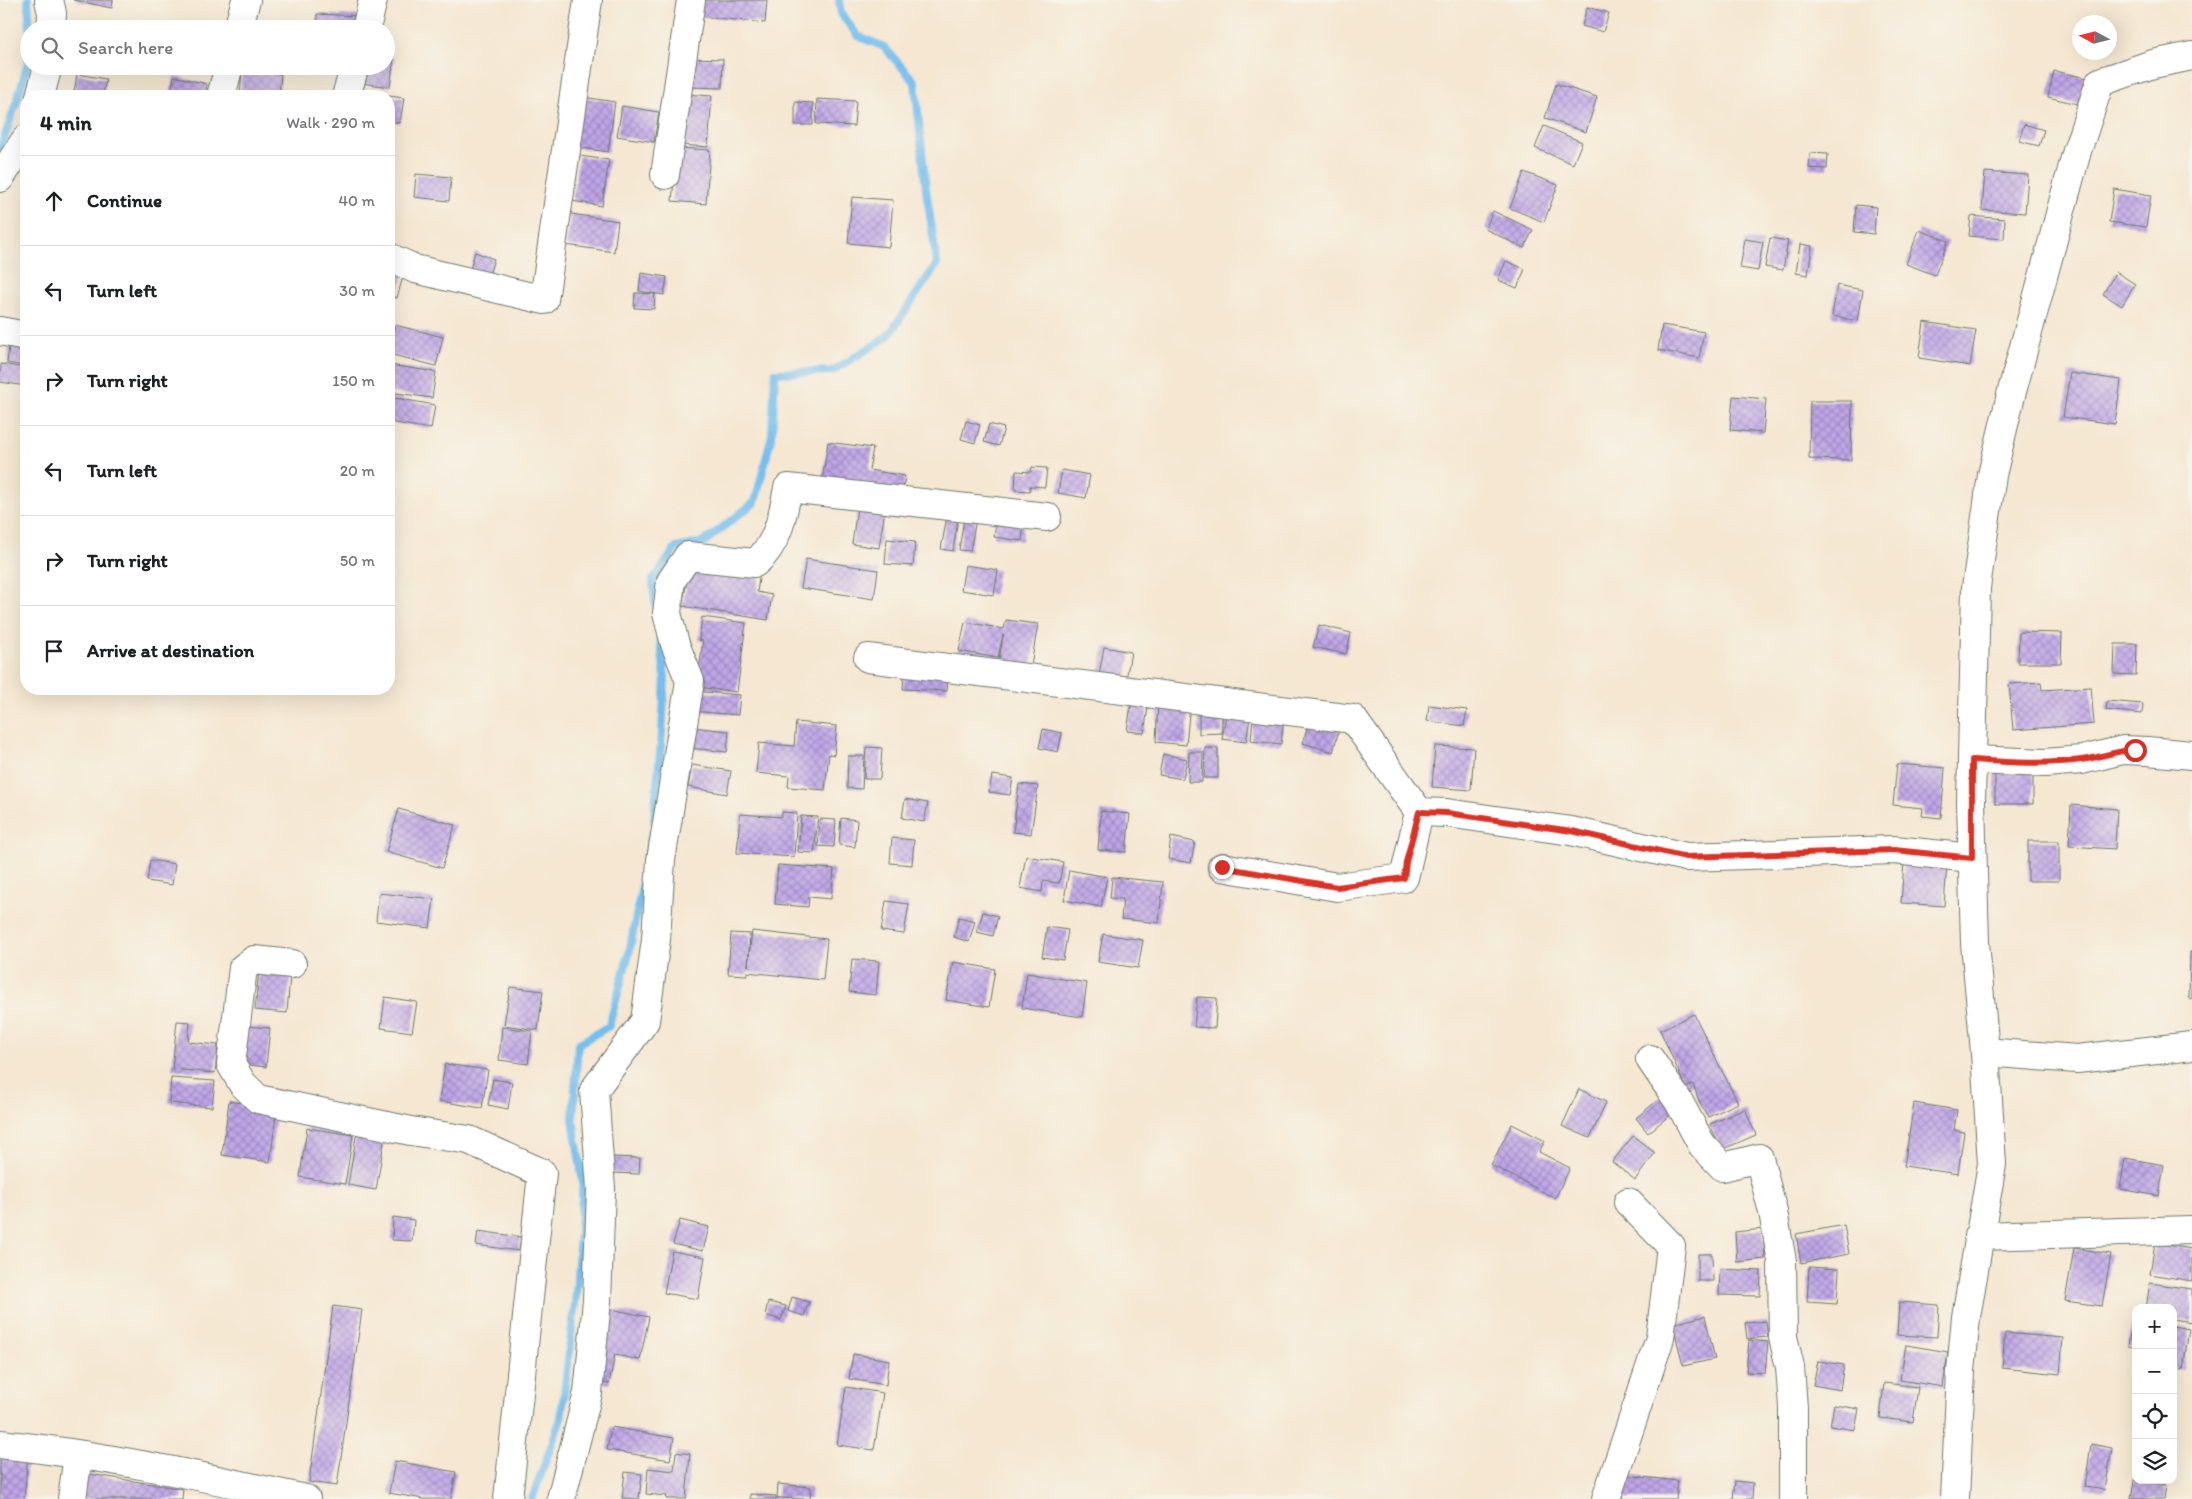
<!DOCTYPE html>
<meta charset="utf-8">
<style>
body{margin:0;font-family:Itim,sans-serif;background:#f2f2f2;color:#202124}
.controls{position:absolute;right:15px;bottom:15px;display:grid;overflow:hidden;border-radius:10px;box-shadow:0 5px 20px #0002}
.controls button{width:45px;height:45px;display:grid;place-items:center;padding:0;border:0;border-bottom:1px solid #e0e0e0;background:#fff;color:#202124;font:25px sans-serif}
.compass{position:absolute;left:2072px;top:15px;width:45px;height:45px;border-radius:50%;background:#fff;box-shadow:0 5px 20px #0002;rotate:277deg}
.stop{position:absolute;width:15px;height:15px;margin:-11px;border:4px solid #d93025;border-radius:50%;background:#fff}
.stop.end{background:#d93025;border-color:#fff;box-shadow:0 1px 5px #0008}
.list{margin:0;padding:0;list-style:none}
h2{display:flex;justify-content:space-between;align-items:center;height:65px;margin:0;padding:0 20px;font-size:21px}
h2 small{font-size:16px;font-weight:400;color:#757577}
.list li{display:grid;grid-template-columns:32px 1fr auto;gap:15px;align-items:center;box-sizing:border-box;height:90px;padding:0 20px;border-top:1px solid #e0e0e0}
.list b{display:block;font-size:19px;white-space:nowrap}
.list em{font-size:16px;font-style:normal;color:#757577}
.icon{flex:none;width:28px;height:28px;fill:none;stroke:currentColor;stroke-width:2;stroke-linecap:round;stroke-linejoin:round}
.map{position:relative;flex:none;width:2192px;height:1499px;overflow:hidden}
.search{position:absolute;background:#fff;box-shadow:0 5px 20px #0002;left:20px;top:20px;width:375px;height:55px;display:flex;align-items:center;gap:12px;box-sizing:border-box;padding:0 18px;border-radius:28px;color:#757577;font-size:19px}
.panel{position:absolute;background:#fff;box-shadow:0 5px 20px #0002;left:20px;top:90px;width:375px;height:605px;border-radius:20px}
.map>svg:first-child{display:block}
</style>
<div class="map">
<svg width="2192" height="1499" viewBox="0 0 2192 1499">
<defs>
<pattern id="building-cross-hatch" width="8" height="8" patternUnits="userSpaceOnUse" patternTransform="scale(1.25)"><rect width="8" height="8" fill="#c0a6e8"/><path d="M0 0l8 8M0 8l8-8" fill="none" stroke="#9b88bd"/></pattern>
</defs>
<rect width="100%" height="100%" fill="#f7f3e8"/>
<filter id="ink" filterUnits="userSpaceOnUse"><feTurbulence type="fractalNoise" baseFrequency=".02" numOctaves="2"/><feDisplacementMap in="SourceGraphic" scale="10" xChannelSelector="R" yChannelSelector="G"/><feConvolveMatrix kernelMatrix="1 2 1 2 8 2 1 2 1" color-interpolation-filters="sRGB"/></filter>
<filter id="wash" filterUnits="userSpaceOnUse"><feTurbulence type="fractalNoise" baseFrequency=".0096" numOctaves="4" result="noise"/><feDisplacementMap in="SourceGraphic" scale="20" xChannelSelector="R" yChannelSelector="G"/><feGaussianBlur stdDeviation="1.12" result="paint"/><feColorMatrix in="noise" values="0 0 0 0 0 0 0 0 0 0 0 0 0 0 0 0 0 1.4 0 .05"/><feComposite in="paint" operator="in"/></filter>
<g filter="url(#wash)">
<rect width="100%" height="100%" fill="#f5e7d1"/>
<g fill="none" stroke-linecap="round" stroke-linejoin="round">
<path stroke="#74beed" stroke-width="8" d="M 28,0 L 30,29
M 0,150 L 17,101 L 29,59
M 656,608 L 653,580 L 676,548 L 704,542 L 755,502 L 772,435 L 775,373 L 833,371 L 888,336 L 937,264 L 926,189 L 915,82 L 884,47 L 858,36 L 841,14 L 839,0
M 654,820 L 662,732 L 665,677 L 660,635
M 532,1499 L 561,1418 L 576,1295 L 583,1183 L 573,1119 L 578,1044 L 609,1026 L 629,953 L 652,834"/>
</g>
<g id="blocks">
<path fill="url(#building-cross-hatch)" d="M 73,0 L 113,0 L 112,8 Z
M 700,0 L 767,0 L 765,23 L 698,16 Z
M 1587,7 L 1609,13 L 1603,32 L 1582,26 Z
M 317,14 L 359,16 L 359,29 L 317,29 Z
M 386,57 L 394,58 L 390,87 L 361,83 L 363,66 L 386,66 Z
M 689,58 L 723,59 L 722,88 L 688,87 Z
M 273,66 L 300,66 L 298,73 Z
M 242,70 L 281,74 L 279,96 L 240,96 Z
M 2054,71 L 2087,78 L 2081,105 L 2048,97 Z
M 77,74 L 106,79 L 103,96 L 74,92 Z
M 174,76 L 207,84 L 205,96 L 170,96 Z
M 1556,84 L 1597,97 L 1586,132 L 1545,118 Z
M 362,91 L 386,95 L 386,96 L 361,96 Z
M 685,94 L 712,96 L 708,147 L 681,145 Z
M 389,96 L 404,98 L 400,123 L 389,121 Z
M 583,97 L 615,102 L 608,152 L 575,147 Z
M 817,99 L 856,101 L 854,126 L 816,124 Z
M 795,102 L 813,103 L 813,125 L 795,125 Z
M 622,106 L 659,112 L 654,142 L 617,136 Z
M 2024,124 L 2044,130 L 2039,146 L 2019,141 Z
M 1544,126 L 1582,142 L 1573,164 L 1535,148 Z
M 677,148 L 710,150 L 706,204 L 672,201 Z
M 1810,153 L 1828,154 L 1827,169 L 1809,168 Z
M 579,156 L 609,160 L 602,206 L 572,201 Z
M 1524,172 L 1558,185 L 1544,222 L 1510,208 Z
M 1985,172 L 2028,175 L 2025,213 L 1982,210 Z
M 416,174 L 451,177 L 449,201 L 414,197 Z
M 2114,189 L 2151,195 L 2146,227 L 2109,222 Z
M 852,197 L 893,200 L 889,247 L 848,243 Z
M 1856,205 L 1876,207 L 1874,234 L 1854,232 Z
M 1493,211 L 1533,230 L 1524,248 L 1485,229 Z
M 571,214 L 618,221 L 614,252 L 566,245 Z
M 1971,216 L 2005,219 L 2004,239 L 1969,236 Z
M 1919,230 L 1948,241 L 1935,275 L 1906,264 Z
M 1770,238 L 1788,241 L 1783,270 L 1765,267 Z
M 1745,239 L 1763,242 L 1758,271 L 1740,268 Z
M 1800,244 L 1812,246 L 1808,275 L 1796,273 Z
M 475,252 L 494,259 L 489,275 L 470,269 Z
M 1506,261 L 1525,269 L 1517,288 L 1498,280 Z
M 389,269 L 404,273 L 397,298 L 389,296 Z
M 2116,272 L 2135,284 L 2122,306 L 2103,294 Z
M 641,273 L 667,277 L 664,295 L 639,291 Z
M 1837,285 L 1863,290 L 1858,321 L 1832,316 Z
M 635,293 L 655,294 L 654,309 L 634,308 Z
M 1924,322 L 1976,330 L 1970,366 L 1919,358 Z
M 395,325 L 443,337 L 436,366 L 389,354 Z
M 1662,325 L 1704,332 L 1699,358 L 1658,350 Z
M 9,346 L 26,348 L 26,366 L 7,363 Z
M 1,364 L 26,368 L 26,386 L 0,382 Z
M 389,365 L 436,372 L 432,398 L 389,392 Z
M 2070,373 L 2121,380 L 2115,424 L 2063,417 Z
M 1733,396 L 1766,399 L 1763,433 L 1730,430 Z
M 389,397 L 435,405 L 431,429 L 389,422 Z
M 1810,401 L 1852,401 L 1851,460 L 1809,459 Z
M 966,421 L 980,425 L 975,443 L 961,439 Z
M 989,424 L 1004,428 L 999,446 L 984,442 Z
M 828,442 L 873,448 L 869,470 L 905,476 L 902,494 L 822,481 Z
M 1032,467 L 1047,468 L 1045,487 L 1030,486 L 1030,491 L 1015,490 L 1016,471 L 1031,472 Z
M 1062,470 L 1090,475 L 1086,498 L 1058,493 Z
M 858,500 L 886,503 L 879,548 L 852,544 Z
M 948,511 L 959,513 L 953,551 L 941,549 Z
M 965,512 L 977,514 L 970,551 L 959,550 Z
M 997,516 L 1024,520 L 1022,541 L 994,537 Z
M 887,539 L 915,542 L 913,566 L 885,564 Z
M 806,559 L 878,570 L 874,599 L 801,588 Z
M 691,561 L 760,572 L 757,592 L 772,595 L 768,620 L 682,606 Z
M 965,565 L 998,570 L 994,595 L 961,590 Z
M 702,617 L 746,623 L 737,692 L 697,687 L 703,641 L 699,640 Z
M 1006,620 L 1038,624 L 1030,671 L 998,666 L 1003,635 L 998,658 L 959,651 L 965,622 L 1004,629 Z
M 1319,625 L 1351,633 L 1346,654 L 1313,647 Z
M 2019,632 L 2062,633 L 2061,663 L 2018,663 Z
M 2115,644 L 2137,644 L 2136,675 L 2114,674 Z
M 1104,647 L 1131,652 L 1126,680 L 1099,675 Z
M 904,673 L 948,675 L 947,691 L 903,689 Z
M 2041,682 L 2042,690 L 2091,687 L 2094,724 L 2013,730 L 2009,684 Z
M 693,691 L 740,695 L 738,715 L 691,711 Z
M 1132,699 L 1149,701 L 1144,733 L 1127,731 Z
M 1158,701 L 1190,704 L 1186,745 L 1156,742 Z
M 2107,701 L 2143,704 L 2142,714 L 2106,710 Z
M 1228,702 L 1252,706 L 1246,742 L 1222,739 Z
M 1199,705 L 1222,705 L 1222,733 L 1199,734 Z
M 1429,705 L 1467,710 L 1464,726 L 1427,721 Z
M 1253,715 L 1284,717 L 1281,744 L 1251,741 Z
M 1310,717 L 1340,726 L 1333,752 L 1303,743 Z
M 796,722 L 837,726 L 834,755 L 829,754 L 825,790 L 788,787 L 789,776 L 756,773 L 759,743 L 794,746 Z
M 691,727 L 729,731 L 727,752 L 689,748 Z
M 1043,729 L 1062,733 L 1058,752 L 1039,748 Z
M 1435,746 L 1474,748 L 1471,790 L 1432,787 Z
M 866,747 L 882,748 L 880,779 L 864,779 Z
M 1205,748 L 1218,748 L 1218,778 L 1204,778 Z
M 1189,752 L 1203,752 L 1202,782 L 1188,782 Z
M 1163,754 L 1187,759 L 1183,779 L 1159,775 Z
M 848,756 L 864,756 L 862,789 L 847,788 Z
M 1897,764 L 1945,768 L 1941,818 L 1922,816 L 1923,808 L 1893,805 Z
M 1995,764 L 2033,764 L 2033,804 L 1995,804 Z
M 692,765 L 731,771 L 727,794 L 688,787 Z
M 992,775 L 1013,778 L 1010,795 L 989,792 Z
M 1019,784 L 1038,786 L 1031,834 L 1013,832 Z
M 905,799 L 928,803 L 924,822 L 902,818 Z
M 2071,805 L 2117,809 L 2115,849 L 2069,846 Z
M 399,809 L 455,825 L 442,868 L 386,852 Z
M 1101,811 L 1130,814 L 1126,852 L 1098,850 Z
M 782,812 L 797,813 L 794,857 L 737,853 L 740,814 L 782,817 Z
M 801,816 L 818,817 L 814,853 L 798,852 Z
M 841,818 L 857,820 L 855,847 L 839,845 Z
M 820,819 L 836,820 L 834,847 L 818,846 Z
M 1171,837 L 1195,842 L 1191,863 L 1168,859 Z
M 892,838 L 914,840 L 912,865 L 890,863 Z
M 2028,841 L 2059,841 L 2059,881 L 2028,881 Z
M 1026,856 L 1063,862 L 1059,883 L 1043,881 L 1042,892 L 1020,888 Z
M 150,860 L 175,864 L 172,885 L 147,881 Z
M 1904,861 L 1947,864 L 1944,906 L 1901,903 Z
M 778,865 L 834,869 L 831,899 L 809,897 L 808,907 L 775,904 Z
M 1069,870 L 1107,877 L 1101,907 L 1064,900 Z
M 1112,877 L 1163,882 L 1159,923 L 1121,919 L 1123,899 L 1110,898 Z
M 379,893 L 434,899 L 430,928 L 376,921 Z
M 886,901 L 909,904 L 904,934 L 881,931 Z
M 983,912 L 998,916 L 993,936 L 977,932 Z
M 959,917 L 975,921 L 969,942 L 954,937 Z
M 1047,927 L 1068,930 L 1063,960 L 1042,957 Z
M 752,931 L 827,939 L 823,980 L 747,972 L 747,975 L 728,974 L 731,933 L 750,934 L 748,966 Z
M 1103,934 L 1143,940 L 1138,968 L 1098,962 Z
M 2190,952 L 2192,952 L 2192,999 L 2189,998 Z
M 852,959 L 879,961 L 876,995 L 849,992 Z
M 953,962 L 995,969 L 989,1007 L 946,1000 Z
M 259,971 L 290,975 L 287,1013 L 255,1010 Z
M 1027,973 L 1087,983 L 1082,1017 L 1022,1008 Z
M 510,987 L 543,991 L 538,1030 L 504,1025 Z
M 385,997 L 417,1002 L 412,1032 L 381,1028 Z
M 1197,997 L 1217,998 L 1215,1028 L 1194,1027 Z
M 1694,1014 L 1738,1103 L 1708,1117 L 1699,1101 L 1693,1084 L 1686,1088 L 1660,1030 Z
M 177,1021 L 190,1022 L 188,1042 L 218,1045 L 215,1073 L 172,1069 Z
M 245,1026 L 270,1028 L 266,1067 L 242,1064 Z
M 502,1027 L 532,1031 L 528,1064 L 499,1060 Z
M 445,1064 L 488,1070 L 482,1108 L 439,1101 Z
M 171,1078 L 215,1081 L 212,1107 L 169,1103 Z
M 493,1079 L 512,1082 L 508,1109 L 488,1105 Z
M 1579,1089 L 1606,1102 L 1590,1138 L 1562,1126 Z
M 1664,1095 L 1676,1110 L 1648,1133 L 1636,1118 Z
M 229,1101 L 277,1108 L 270,1162 L 222,1155 Z
M 1914,1103 L 1957,1110 L 1954,1130 L 1964,1132 L 1958,1174 L 1904,1166 Z
M 1745,1109 L 1756,1135 L 1721,1150 L 1710,1124 Z
M 1512,1124 L 1545,1141 L 1539,1152 L 1570,1168 L 1555,1198 L 1491,1165 Z
M 307,1128 L 353,1135 L 345,1184 L 300,1177 Z
M 357,1131 L 385,1136 L 376,1190 L 348,1185 Z
M 1633,1136 L 1655,1153 L 1635,1180 L 1612,1162 Z
M 612,1157 L 640,1158 L 639,1174 L 612,1173 Z
M 2125,1158 L 2164,1165 L 2159,1196 L 2120,1189 Z
M 393,1217 L 414,1220 L 412,1241 L 392,1240 Z
M 680,1220 L 709,1227 L 703,1251 L 673,1244 Z
M 1844,1225 L 1849,1254 L 1801,1263 L 1796,1234 Z
M 1763,1229 L 1765,1259 L 1737,1262 L 1735,1232 Z
M 478,1231 L 521,1237 L 519,1251 L 476,1245 Z
M 2155,1243 L 2192,1249 L 2192,1281 L 2150,1274 Z
M 2074,1248 L 2111,1254 L 2102,1306 L 2065,1301 Z
M 672,1251 L 705,1257 L 698,1299 L 664,1293 Z
M 1698,1254 L 1712,1254 L 1713,1281 L 1698,1281 Z
M 1809,1267 L 1839,1269 L 1837,1304 L 1807,1302 Z
M 1720,1269 L 1761,1271 L 1760,1296 L 1719,1295 Z
M 2150,1283 L 2192,1289 L 2192,1322 L 2173,1319 L 2173,1308 L 2146,1308 Z
M 792,1297 L 809,1302 L 804,1316 L 788,1311 Z
M 768,1302 L 786,1306 L 781,1320 L 765,1315 Z
M 1899,1302 L 1939,1305 L 1937,1337 L 1897,1335 Z
M 333,1306 L 362,1310 L 337,1486 L 309,1482 Z
M 611,1309 L 649,1317 L 640,1360 L 615,1355 L 609,1384 L 595,1381 Z
M 1705,1316 L 1715,1359 L 1683,1366 L 1673,1324 Z
M 2132,1320 L 2136,1321 L 2136,1347 L 2128,1346 Z
M 1766,1321 L 1768,1337 L 1747,1339 L 1745,1323 Z
M 2173,1326 L 2189,1329 L 2183,1370 L 2173,1368 Z
M 2005,1333 L 2063,1338 L 2060,1374 L 2002,1368 Z
M 1749,1340 L 1768,1342 L 1765,1373 L 1746,1372 Z
M 1906,1345 L 1948,1352 L 1943,1387 L 1900,1380 Z
M 853,1354 L 889,1360 L 886,1385 L 849,1379 Z
M 1818,1361 L 1844,1365 L 1840,1390 L 1813,1385 Z
M 1884,1383 L 1918,1387 L 1913,1422 L 1880,1418 Z
M 846,1387 L 883,1393 L 874,1450 L 837,1445 Z
M 1834,1405 L 1859,1409 L 1855,1430 L 1830,1426 Z
M 611,1427 L 674,1438 L 670,1460 L 607,1450 Z
M 2091,1444 L 2112,1448 L 2105,1490 L 2085,1487 Z
M 0,1451 L 28,1453 L 24,1499 L 0,1499 Z
M 676,1452 L 690,1454 L 686,1499 L 666,1499 L 667,1496 L 646,1494 L 648,1468 L 674,1471 Z
M 395,1461 L 456,1472 L 451,1499 L 423,1499 L 389,1493 Z
M 625,1472 L 642,1474 L 639,1499 L 622,1498 Z
M 83,1473 L 183,1489 L 182,1499 L 79,1499 Z
M 1625,1475 L 1678,1481 L 1676,1499 L 1622,1499 Z
M 2134,1480 L 2166,1485 L 2164,1499 L 2131,1499 Z
M 1735,1481 L 1753,1483 L 1752,1499 L 1733,1499 Z
M 778,1484 L 811,1487 L 810,1499 L 777,1498 Z
M 750,1494 L 776,1496 L 776,1499 L 750,1499 Z"/>
</g>
</g>
<g filter="url(#ink)">
<use href="#blocks" fill-opacity="0" stroke="#6a786b" stroke-width="1"/>
<g fill="none" stroke-linecap="round" stroke-linejoin="round">
<g stroke="#6a786b" stroke-width="30">
<path id="minor" d="M 49,0 L 52,13 L 51,29
M 238,29 L 246,0
M 366,29 L 373,0
M 40,96 L 48,66
M 221,96 L 229,66
M 346,96 L 355,66
M 665,175 L 691,0
M 0,178 L 26,139
M 389,257 L 415,269 L 544,300 L 588,0
M 0,331 L 26,336
M 868,658 L 1353,719 L 1419,812
M 1972,760 L 2045,763 L 2082,760 L 2123,750 L 2147,751 L 2192,755
M 1222,867 L 1337,887 L 1404,878 L 1419,812 L 1447,813 L 1571,831 L 1686,857 L 1894,850 L 1972,858
M 292,964 L 254,960 L 243,968 L 231,1064 L 242,1083 L 258,1099 L 411,1131 L 469,1140 L 542,1173 L 508,1499
M 1985,1052 L 2077,1059 L 2192,1046
M 1650,1059 L 1679,1102 L 1702,1145 L 1723,1167 L 1759,1158 L 1773,1212 L 1782,1261 L 1783,1337 L 1790,1367 L 1793,1408 L 1793,1499
M 1978,1236 L 2192,1230
M 72,1499 L 78,1455
M 561,1499 L 588,1393 L 597,1301 L 601,1189 L 594,1090 L 645,1021 L 656,939 L 661,860 L 690,681 L 675,644 L 667,613 L 671,581 L 688,556 L 755,563 C 778,545 783,514 788,488 L 1047,517
M 1606,1499 L 1660,1338 L 1671,1246 L 1628,1202"/>
</g>
<g stroke="#6a786b" stroke-width="30">
<path id="tertiary" d="M 0,1444 C 104,1455 204,1477 306,1499
M 1955,1499 L 1961,1371 L 1966,1317 L 1992,1164 L 1985,1052 L 1975,943 L 1971,802 L 1976,588 L 1992,475 L 2011,395 L 2077,151 L 2100,82 L 2153,64 L 2192,56"/>
</g>
<use href="#minor" stroke="#fff" stroke-width="28"/>
<use href="#tertiary" stroke="#fff" stroke-width="28"/>
</g>
</g>
<g fill="none" stroke-linecap="round" stroke-linejoin="round" filter="url(#ink)">
<path stroke="#d93025" stroke-width="6" d="M 1222,867 L 1337,887 L 1404,878 L 1406,862 L 1419,812 L 1447,813 L 1572,831 L 1686,857 L 1894,850 L 1972,858 L 1972,760 C 2008,762 2045,765 2081,760 C 2100,758 2116,750 2135,750"/>
</g>
</svg>
<div class="controls">
<button>+</button>
<button>−</button>
<button><svg class="icon" aria-label="locate" viewBox="0 0 24 24"><circle cx="12" cy="12" r="6"/><path d="M12 2v4M12 18v4M2 12h4M18 12h4"/></svg></button>
<button><svg class="icon" aria-label="layers" viewBox="0 0 24 24"><path d="M12 4l9 5-9 5-9-5zM3 14l9 5 9-5"/></svg></button>
</div>
<svg class="compass" viewBox="-18 -18 36 36"><path d="M0-13l5 13h-10z" fill="#e53935"/><path d="M0 13l5-13h-10z" fill="#757577"/></svg>
<div class="stop" style="left:2135px;top:750px"></div>
<div class="stop end" style="left:1222px;top:867px"></div>
<div class="search"><svg class="icon" aria-label="search" viewBox="0 0 24 24"><circle cx="10" cy="10" r="6"/><path d="M15 15l6 6"/></svg>Search here</div>
<section class="panel">
<h2>4 min<small>Walk · 290 m</small></h2>
<ul class="list">
<li><svg class="icon" aria-label="ahead" viewBox="0 0 24 24"><path d="M12 20V5M6 11l6-6 6 6"/></svg><div><b>Continue</b></div><em>40 m</em></li>
<li><svg class="icon" aria-label="left" viewBox="0 0 24 24"><path d="M17 20v-9H6M10 6l-5 5 5 5"/></svg><div><b>Turn left</b></div><em>30 m</em></li>
<li><svg class="icon" aria-label="right" viewBox="0 0 24 24"><path d="M7 20v-9h11M14 6l5 5-5 5"/></svg><div><b>Turn right</b></div><em>150 m</em></li>
<li><svg class="icon" aria-label="left" viewBox="0 0 24 24"><path d="M17 20v-9H6M10 6l-5 5 5 5"/></svg><div><b>Turn left</b></div><em>20 m</em></li>
<li><svg class="icon" aria-label="right" viewBox="0 0 24 24"><path d="M7 20v-9h11M14 6l5 5-5 5"/></svg><div><b>Turn right</b></div><em>50 m</em></li>
<li><svg class="icon" aria-label="arrive" viewBox="0 0 24 24"><path d="M6 21V4h12l-3 4 3 4H6"/></svg><div><b>Arrive at destination</b></div></li>
</ul>
</section>
</div>
